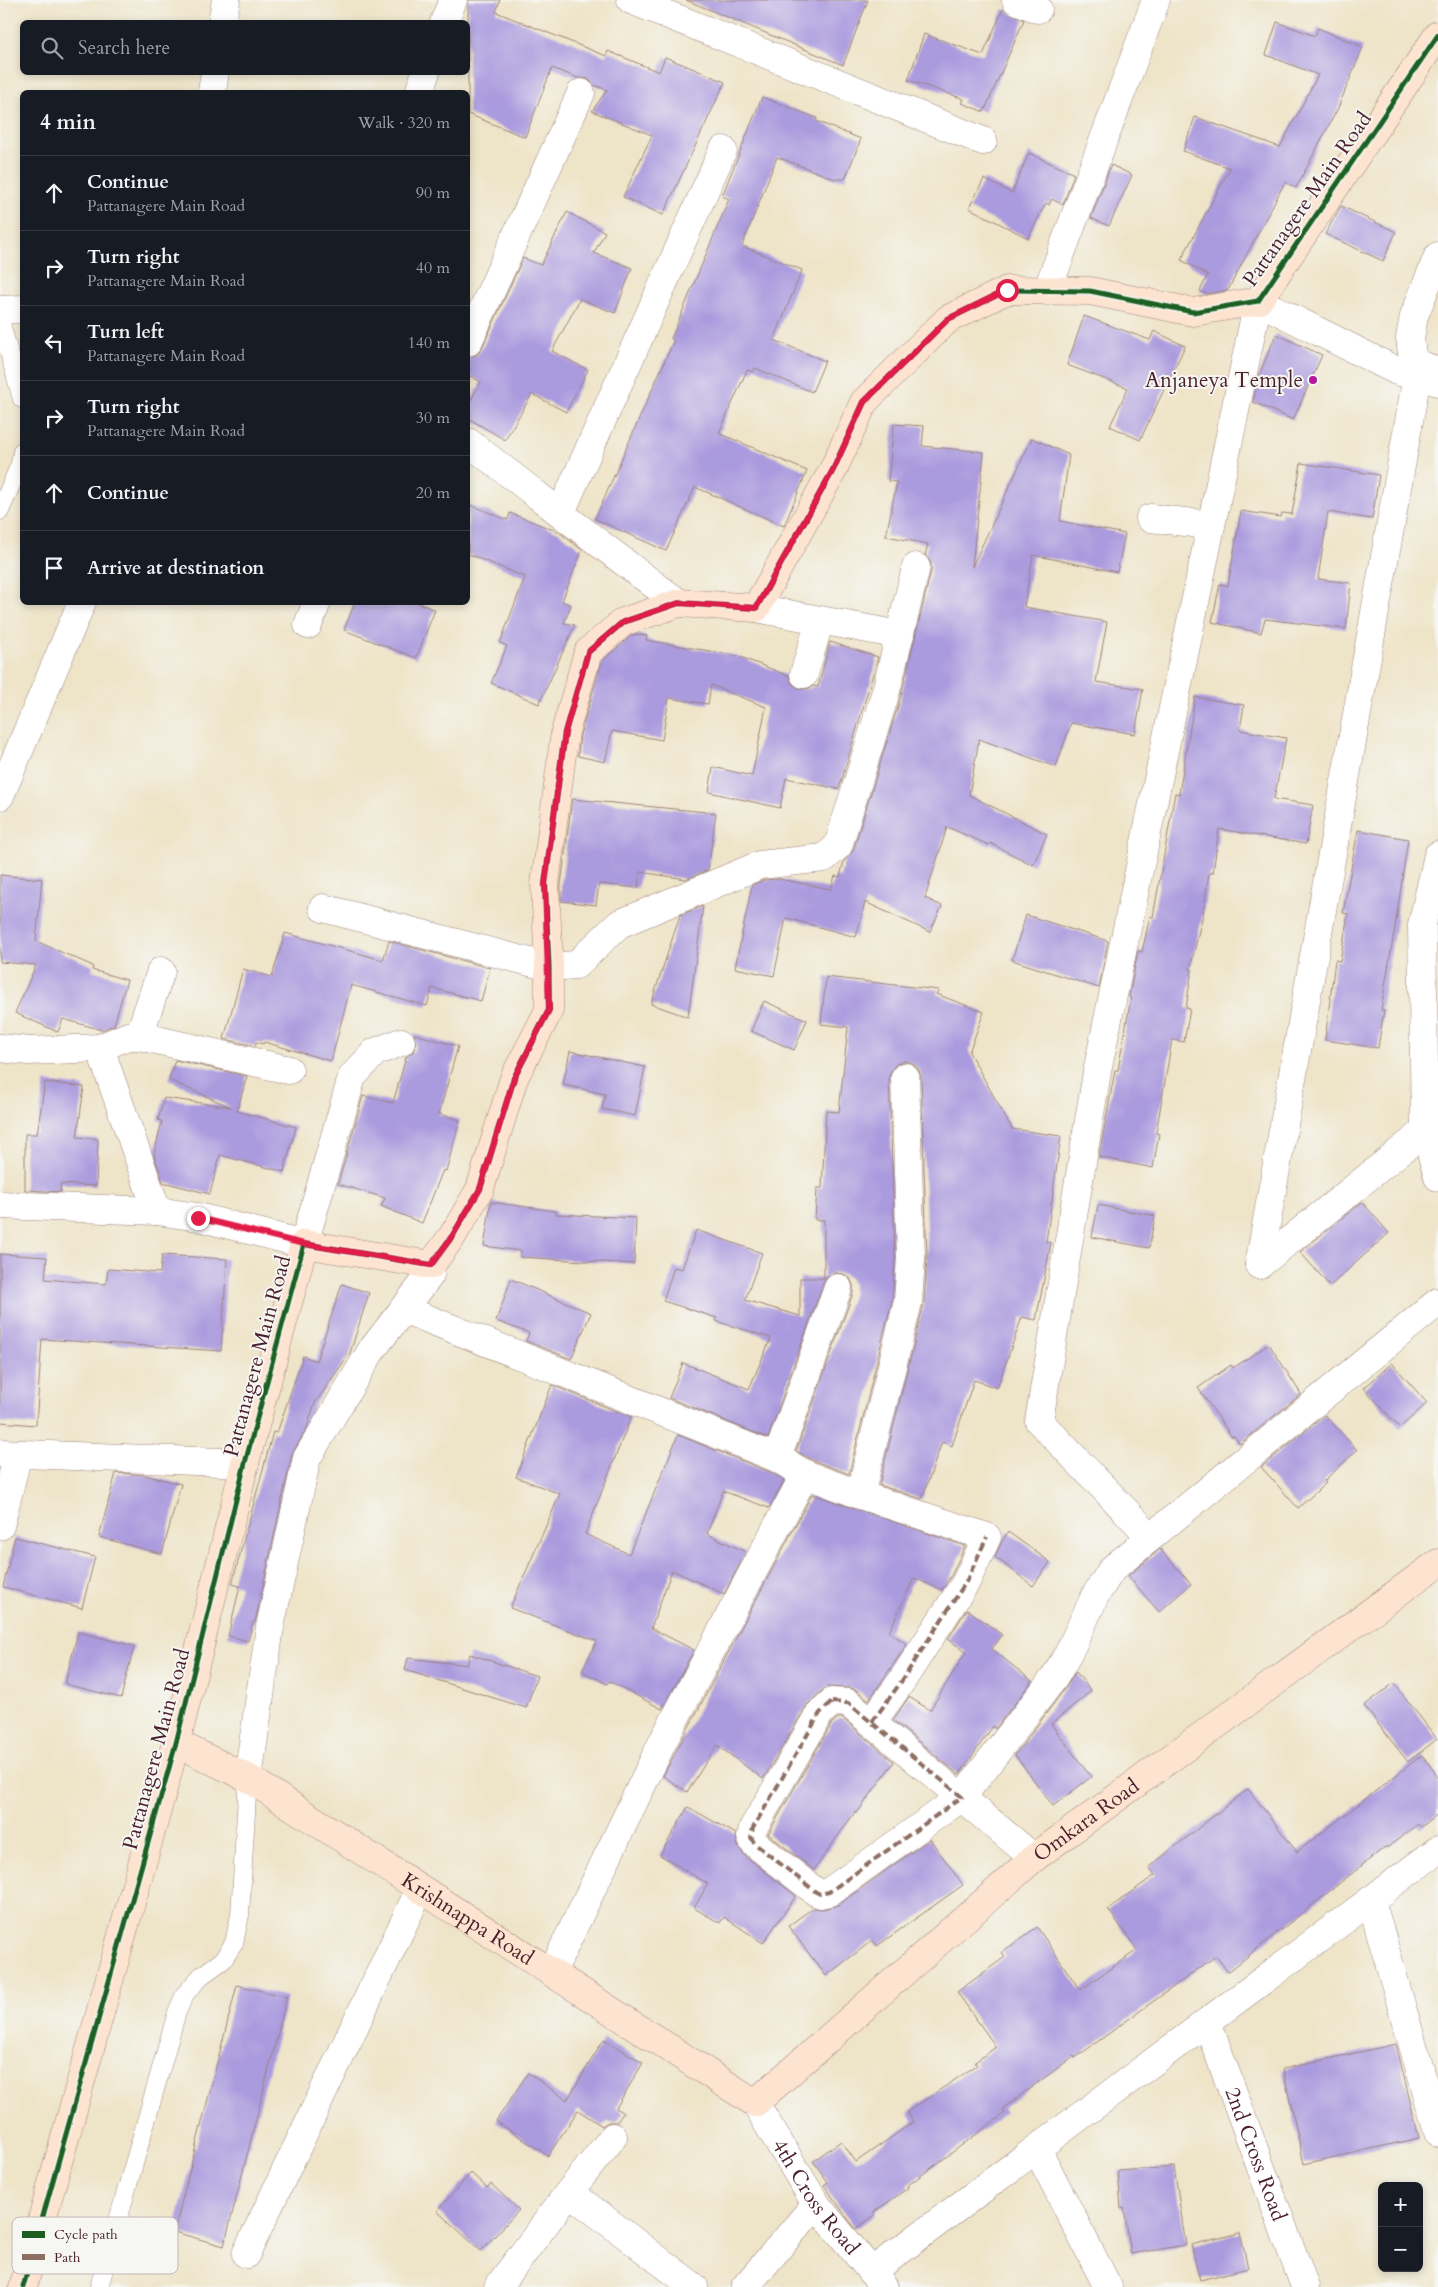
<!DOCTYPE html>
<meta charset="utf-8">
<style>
body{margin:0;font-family:Cardo,serif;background:#242831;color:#f1f3f6}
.controls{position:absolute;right:15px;bottom:15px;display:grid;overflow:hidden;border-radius:8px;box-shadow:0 2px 8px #0003}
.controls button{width:45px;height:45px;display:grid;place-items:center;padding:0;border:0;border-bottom:1px solid #363941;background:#171b24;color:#f1f3f6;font:25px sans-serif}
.stop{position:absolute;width:15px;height:15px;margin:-11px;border:4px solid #e11d48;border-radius:50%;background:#fff}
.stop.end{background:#e11d48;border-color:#fff;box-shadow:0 1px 5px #0008}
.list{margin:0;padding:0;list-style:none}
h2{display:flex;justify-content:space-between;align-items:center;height:65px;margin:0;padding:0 20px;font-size:21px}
h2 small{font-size:16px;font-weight:400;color:#9ea1a6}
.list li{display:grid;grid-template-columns:32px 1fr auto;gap:15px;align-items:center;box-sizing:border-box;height:75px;padding:0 20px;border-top:1px solid #363941}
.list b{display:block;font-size:19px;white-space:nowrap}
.list p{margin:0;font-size:16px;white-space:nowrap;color:#9ea1a6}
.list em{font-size:16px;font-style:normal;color:#9ea1a6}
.icon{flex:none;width:28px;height:28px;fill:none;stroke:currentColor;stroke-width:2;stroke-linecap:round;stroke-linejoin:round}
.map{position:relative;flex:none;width:1438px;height:2287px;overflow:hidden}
.search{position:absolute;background:#171b24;box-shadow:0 2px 8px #0003;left:20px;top:20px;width:450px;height:55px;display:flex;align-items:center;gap:12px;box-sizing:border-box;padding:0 18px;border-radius:8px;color:#9ea1a6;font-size:19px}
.panel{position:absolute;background:#171b24;box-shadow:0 2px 8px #0003;left:20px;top:90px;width:450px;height:515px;border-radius:8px}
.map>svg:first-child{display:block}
</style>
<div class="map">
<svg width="1438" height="2287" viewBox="0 0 1438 2287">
<rect width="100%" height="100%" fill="#f6f6f2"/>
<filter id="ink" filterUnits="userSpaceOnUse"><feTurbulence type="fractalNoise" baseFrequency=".02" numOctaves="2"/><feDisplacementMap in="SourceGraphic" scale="10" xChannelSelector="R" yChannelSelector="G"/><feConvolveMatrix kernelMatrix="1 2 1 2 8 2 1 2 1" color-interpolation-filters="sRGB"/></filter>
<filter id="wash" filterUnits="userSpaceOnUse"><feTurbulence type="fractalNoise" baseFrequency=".0096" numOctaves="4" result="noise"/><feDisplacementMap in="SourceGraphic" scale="20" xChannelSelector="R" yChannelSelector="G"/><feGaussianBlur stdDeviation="1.12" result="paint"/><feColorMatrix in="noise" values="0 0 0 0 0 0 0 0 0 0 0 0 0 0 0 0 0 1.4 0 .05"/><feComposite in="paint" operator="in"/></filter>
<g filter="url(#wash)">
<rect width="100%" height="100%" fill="#eee4c8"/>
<g id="blocks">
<path fill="#aa9ade" d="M 468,0 L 500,0 L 496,12 L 606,56 L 608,51 L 659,72 L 665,57 L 725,82 L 663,215 L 623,197 L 652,135 L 592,111 L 607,90 L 594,85 L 588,79 L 578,78 L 552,68 L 525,137 L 468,114 Z
M 686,0 L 868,0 L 843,65 Z
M 1003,9 L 1024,20 L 984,112 L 962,103 L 964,99 L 908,80 L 924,34 L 983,55 Z
M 1277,22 L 1315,36 L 1318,28 L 1363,47 L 1338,108 L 1296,188 L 1285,182 L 1228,290 L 1206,294 L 1200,291 L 1208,275 L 1181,260 L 1230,168 L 1183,151 L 1195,117 L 1280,147 L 1318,75 L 1266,55 Z
M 762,97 L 817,118 L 816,121 L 861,139 L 845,179 L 835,179 L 777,157 L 742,246 L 802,270 L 774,340 L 825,361 L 812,392 L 755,368 L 753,372 L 747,370 L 719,433 L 807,471 L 784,526 L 695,487 L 666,551 L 595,519 L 674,340 L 671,339 L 729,199 L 722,196 Z
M 1029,153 L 1074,174 L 1063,205 L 1052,199 L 1049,205 L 1046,203 L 1028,238 L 969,208 L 984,179 L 1012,193 Z
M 1111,165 L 1132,175 L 1109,226 L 1091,218 Z
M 1341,206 L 1396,232 L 1383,261 L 1325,234 Z
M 567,212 L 605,232 L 594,253 L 632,268 L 615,313 L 580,299 L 552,351 L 588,370 L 566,412 L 532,394 L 505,440 L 468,418 L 468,405 L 481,382 L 468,375 L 468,357 L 477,355 L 482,348 L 523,258 L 541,265 Z
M 1084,316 L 1150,340 L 1154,331 L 1185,346 L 1140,440 L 1110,426 L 1128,388 L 1067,365 Z
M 1276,334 L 1322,355 L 1293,420 L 1253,402 L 1259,375 Z
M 894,424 L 924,426 L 922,446 L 984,452 L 972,567 L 1032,438 L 1069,455 L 1060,521 L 1125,534 L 1117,572 L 1033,555 L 1024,607 L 1107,622 L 1096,682 L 1143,689 L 1135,734 L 1071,723 L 1056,767 L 979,739 L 969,795 L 1047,834 L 1033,865 L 990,843 L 989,845 L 947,827 L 925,898 L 942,906 L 930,932 L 865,902 L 856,937 L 786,918 L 774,976 L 735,968 L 752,885 L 764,880 L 779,879 L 831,889 L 835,876 L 840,877 L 844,861 L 853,851 L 901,696 L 931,571 L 931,563 L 925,555 L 928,544 L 886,536 L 897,482 L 888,481 Z
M 1301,463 L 1379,475 L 1372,519 L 1328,512 L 1318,579 L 1351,583 L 1346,629 L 1265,619 L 1261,633 L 1212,622 L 1220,584 L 1228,586 L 1241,511 L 1281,517 L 1282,513 L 1292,514 Z
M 468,504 L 508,520 L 510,513 L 559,532 L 582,550 L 562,601 L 571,605 L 564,623 L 575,625 L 539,704 L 491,683 L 507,646 L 500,643 L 525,577 L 468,554 Z
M 355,602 L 417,602 L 435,610 L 416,658 L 344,630 Z
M 636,634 L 647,636 L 646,640 L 738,656 L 789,676 L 792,684 L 800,689 L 807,689 L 814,686 L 818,687 L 830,642 L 878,657 L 839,789 L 786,778 L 780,808 L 709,792 L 713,767 L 752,776 L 766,707 L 711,685 L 708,704 L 669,698 L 662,740 L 612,731 L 605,762 L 578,756 L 580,735 L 602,661 L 631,636 Z
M 1195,697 L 1244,705 L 1240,730 L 1286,738 L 1274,799 L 1313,805 L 1306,844 L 1219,829 L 1213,873 L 1209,873 L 1203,914 L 1190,969 L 1192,969 L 1186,1008 L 1190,1009 L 1184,1042 L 1172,1040 L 1156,1133 L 1159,1134 L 1153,1168 L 1099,1157 L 1115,1070 L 1118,1070 L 1131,998 L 1129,997 L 1138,951 L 1142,952 L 1150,916 L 1153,917 L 1175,793 L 1179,794 Z
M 572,799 L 716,813 L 708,870 L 686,879 L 640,872 L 638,888 L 599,884 L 596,905 L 561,901 L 561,885 Z
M 1358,830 L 1408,839 L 1396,921 L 1381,1010 L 1384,1010 L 1378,1048 L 1325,1040 L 1335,960 L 1340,961 L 1348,914 L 1343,913 Z
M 0,875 L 42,879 L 36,941 L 93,966 L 92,970 L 127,980 L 114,1025 L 102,1030 L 63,1019 L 58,1032 L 15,1013 L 36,965 L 0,962 Z
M 703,906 L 688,1017 L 651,1004 L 680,915 Z
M 1026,915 L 1108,941 L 1099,988 L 1012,960 Z
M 285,933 L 383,960 L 389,941 L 490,968 L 481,1001 L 432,988 L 427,1006 L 351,985 L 331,1061 L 264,1042 L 263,1044 L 256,1042 L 255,1046 L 224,1039 L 243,969 L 272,977 Z
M 826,977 L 939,990 L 936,994 L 984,1012 L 969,1052 L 1012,1129 L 1061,1136 L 1046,1242 L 1051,1243 L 1036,1320 L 1022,1317 L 997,1388 L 974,1380 L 952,1446 L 942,1442 L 922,1499 L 879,1485 L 924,1303 L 927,1257 L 921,1076 L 918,1068 L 912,1063 L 904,1061 L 896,1064 L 892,1069 L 889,1077 L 895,1258 L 892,1300 L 849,1474 L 812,1460 L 796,1451 L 853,1293 L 853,1285 L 850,1278 L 844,1274 L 835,1273 L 828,1276 L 823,1283 L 768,1438 L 669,1398 L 683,1363 L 749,1389 L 771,1338 L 716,1321 L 717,1318 L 663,1301 L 674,1267 L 682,1269 L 696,1230 L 762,1253 L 745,1300 L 800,1316 L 800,1278 L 824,1278 L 824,1220 L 815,1220 L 817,1188 L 822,1188 L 826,1111 L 839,1112 L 848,1027 L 821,1024 Z
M 764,1001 L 807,1020 L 794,1050 L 751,1031 Z
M 414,1034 L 458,1046 L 439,1114 L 460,1120 L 446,1171 L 443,1170 L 422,1223 L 381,1206 L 385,1198 L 338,1184 L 363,1096 L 393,1103 L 406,1057 L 413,1052 L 416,1045 Z
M 570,1051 L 645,1067 L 635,1116 L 602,1109 L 605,1094 L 563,1085 Z
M 175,1060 L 247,1076 L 237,1111 L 296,1127 L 284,1172 L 220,1155 L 210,1194 L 163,1182 L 154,1155 L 162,1121 L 158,1120 L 164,1098 L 231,1107 L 169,1080 Z
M 45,1082 L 84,1087 L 77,1137 L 98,1139 L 96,1186 L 60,1184 L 61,1192 L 25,1190 L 25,1134 L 37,1134 Z
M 491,1202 L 556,1211 L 556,1214 L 636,1218 L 634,1264 L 520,1257 L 521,1251 L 484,1246 Z
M 1362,1202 L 1389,1233 L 1330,1286 L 1300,1252 Z
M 1098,1205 L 1155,1216 L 1149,1248 L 1092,1237 Z
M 0,1254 L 47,1257 L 45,1279 L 106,1284 L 108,1269 L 160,1273 L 162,1255 L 227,1259 L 221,1351 L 42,1339 L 36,1425 L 0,1422 Z
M 511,1279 L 591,1313 L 571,1359 L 526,1341 L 529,1333 L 496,1321 Z
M 342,1284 L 369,1293 L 350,1353 L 315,1403 L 306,1430 L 292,1454 L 255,1622 L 253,1622 L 248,1641 L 228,1636 L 240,1586 L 232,1584 L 273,1432 L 277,1433 L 303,1356 L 316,1361 Z
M 1269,1344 L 1301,1394 L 1240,1444 L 1234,1436 L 1232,1437 L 1198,1388 L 1231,1365 L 1233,1368 Z
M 1392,1363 L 1427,1403 L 1400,1428 L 1364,1388 Z
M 552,1385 L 631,1417 L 585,1534 L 629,1554 L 678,1435 L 770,1472 L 784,1480 L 769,1508 L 723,1491 L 707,1534 L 746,1552 L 724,1594 L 672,1570 L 651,1628 L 694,1650 L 662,1709 L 609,1681 L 607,1684 L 582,1671 L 597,1641 L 510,1608 L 560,1494 L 516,1477 Z
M 1325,1415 L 1357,1450 L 1324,1481 L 1326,1483 L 1298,1508 L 1261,1467 Z
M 116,1473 L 145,1475 L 181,1484 L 162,1554 L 99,1537 Z
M 812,1494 L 965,1546 L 952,1574 L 942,1590 L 914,1578 L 889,1632 L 907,1644 L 869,1700 L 858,1691 L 850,1688 L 826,1687 L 807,1705 L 763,1779 L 717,1745 L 687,1792 L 663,1776 Z
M 1008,1532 L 1050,1562 L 1033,1586 L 995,1557 L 1002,1541 Z
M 15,1537 L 95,1557 L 82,1608 L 3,1587 Z
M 1160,1549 L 1191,1584 L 1159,1612 L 1128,1576 Z
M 967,1609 L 1002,1635 L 992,1649 L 1032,1681 L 995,1729 L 993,1726 L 959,1775 L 893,1720 L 909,1697 L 930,1710 L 966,1652 L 948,1639 Z
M 78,1632 L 134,1646 L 121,1698 L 65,1684 Z
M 470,1654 L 537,1676 L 526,1708 L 405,1670 L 408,1658 L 467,1665 Z
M 1076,1672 L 1091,1691 L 1051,1724 L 1091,1777 L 1053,1806 L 1015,1755 L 1066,1687 Z
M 1394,1683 L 1437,1739 L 1408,1762 L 1364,1706 Z
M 838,1718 L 842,1718 L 894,1762 L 857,1813 L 855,1812 L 814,1870 L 768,1834 L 832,1723 Z
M 1422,1755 L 1438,1776 L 1438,1814 L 1421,1827 L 1418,1824 L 1388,1847 L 1385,1847 L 1228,1972 L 1216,1956 L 1075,2058 L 1074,2056 L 1002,2109 L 1005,2113 L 907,2186 L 908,2188 L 874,2212 L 875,2215 L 856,2229 L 846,2216 L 824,2185 L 828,2182 L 813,2161 L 841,2141 L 856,2162 L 913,2122 L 907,2112 L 977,2065 L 975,2062 L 996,2047 L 957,1992 L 1005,1957 L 1002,1952 L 1037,1927 L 1080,1990 L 1137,1950 L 1108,1909 L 1155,1875 L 1149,1867 L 1248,1789 L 1297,1852 Z
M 688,1807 L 736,1834 L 737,1844 L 744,1855 L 796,1896 L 763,1943 L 724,1917 L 720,1923 L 694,1908 L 708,1884 L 660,1855 Z
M 930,1839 L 963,1885 L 877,1946 L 873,1940 L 826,1976 L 788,1926 L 813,1908 L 823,1909 L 838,1905 Z
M 237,1985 L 287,1997 L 224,2246 L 174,2232 Z
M 604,2039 L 643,2063 L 616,2108 L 623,2113 L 617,2122 L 608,2122 L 602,2126 L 578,2110 L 548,2156 L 496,2121 L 528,2073 L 567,2100 Z
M 1396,2044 L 1419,2138 L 1304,2164 L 1283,2069 Z
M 1174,2167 L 1186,2245 L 1131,2254 L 1124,2208 L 1121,2209 L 1118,2171 Z
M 471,2173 L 487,2188 L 491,2184 L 519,2210 L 481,2251 L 437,2211 Z
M 1240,2233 L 1248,2268 L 1200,2280 L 1191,2245 Z"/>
</g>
</g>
<g filter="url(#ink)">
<use href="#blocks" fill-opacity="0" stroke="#9c827a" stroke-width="1"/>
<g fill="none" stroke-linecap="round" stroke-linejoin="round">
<g stroke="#9c827a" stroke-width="19">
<path id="lane" d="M 0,320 L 22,399
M 0,511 L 20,464 L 22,451
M 99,2287 L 177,2012 L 185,1994 L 201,1976 L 223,1960 L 234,1943 L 240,1915 L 248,1778"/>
</g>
<g stroke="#9c827a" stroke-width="29">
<g id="street">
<path d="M 631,0 L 983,141"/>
<path d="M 1016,0 L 1038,9"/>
<path d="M 222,22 L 226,0"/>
<path d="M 444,22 L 453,0"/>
<path d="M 212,92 L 215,72"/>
<path d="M 419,92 L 426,72"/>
<path d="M 1438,256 L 1414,316 L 1410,338 L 1413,361 L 1438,372"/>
<path d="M 1047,291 L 1156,0"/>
<path d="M 0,310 L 22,309"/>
<path d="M 468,342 L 581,93"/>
<path d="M 468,442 C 538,495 607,551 679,603"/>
<path d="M 561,512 L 723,150"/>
<path d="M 1150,518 L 1211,525"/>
<path d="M 756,608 L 900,635"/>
<path d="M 308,625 L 317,602"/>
<path d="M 804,674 L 820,620"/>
<path d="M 0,796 L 82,602"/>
<path d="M 1438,855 L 1422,925 L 1425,1131 L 1438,1177"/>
<path d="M 323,908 L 549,967 L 576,965 L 619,924 L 760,865 L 824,858 L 838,846 L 886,691 L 916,567"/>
<path d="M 139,1036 L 161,971"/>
<path d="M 0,1048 L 29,1051 L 100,1048 L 157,1211 L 198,1217 L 304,1244 L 352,1077 L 375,1052 L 401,1042"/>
<path d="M 100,1048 L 128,1036 L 139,1036 L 289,1070"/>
<path d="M 0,1205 L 157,1211"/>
<path d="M 1259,1265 L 1417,376"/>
<path d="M 1259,1265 L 1425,1131 L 1437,1141"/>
<path d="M 403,1309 L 777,1458 L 805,1474"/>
<path d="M 0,1453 L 245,1463"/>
<path d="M 777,1458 L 838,1288"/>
<path d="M 860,1495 L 908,1302 L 911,1258 L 905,1077"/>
<path d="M 0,1526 L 18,1454"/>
<path d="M 1150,1536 L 1039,1421 L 1097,1072 L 1258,301 L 1397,371 L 1438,382"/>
<path d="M 248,1778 L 270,1627 L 307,1458 L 371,1351 L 430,1275 L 431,1265"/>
<path d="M 1034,1858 L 848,1703 L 832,1702 L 820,1713 L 753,1828 L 751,1837 L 754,1843 L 816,1892 L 820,1894 L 829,1892 L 962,1797 L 1054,1678 L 1068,1654 L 1095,1596 L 1112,1569 L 1438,1302"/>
<path d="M 1371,1900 L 1438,2132"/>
<path d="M 552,1972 L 663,1741 L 805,1474 L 860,1495 L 987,1537 L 966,1582 L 901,1682 L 872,1722"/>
<path id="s1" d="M 1207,2022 L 1305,2287"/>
<path id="s2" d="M 755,2103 L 816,2204 L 884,2287"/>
<path d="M 1037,2149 L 1108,2287"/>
<path d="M 569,2192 L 613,2137"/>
<path d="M 246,2254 L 420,1889"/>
<path d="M 871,2272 L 1438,1850"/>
<path d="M 498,2287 L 569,2192 L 694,2287"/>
<path d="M 745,2287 L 816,2204"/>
</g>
</g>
<g stroke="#9c827a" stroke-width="29">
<g id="secondary">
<path id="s3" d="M 176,1743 L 248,1778 L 755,2103 L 1034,1858 L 1438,1563"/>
<path d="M 23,2287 L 176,1743 L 245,1463 L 304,1244 L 431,1265 L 453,1235 L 480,1189 L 514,1078 L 549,1010 L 549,967 L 545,884 L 565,732 L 588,652 L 623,622 L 679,603 L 756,608 L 833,470 L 864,402 L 948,319 L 1007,290 L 1090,291 L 1193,312 L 1258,301 L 1438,35"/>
</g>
</g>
<use href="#lane" stroke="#fff" stroke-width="18"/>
<use href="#street" stroke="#fff" stroke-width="28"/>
<use href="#secondary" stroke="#fde4d1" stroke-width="28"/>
<path stroke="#8d6e63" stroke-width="4" stroke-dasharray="8 4" stroke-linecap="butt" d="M 832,1702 L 848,1703 L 962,1797 L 829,1892 L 820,1894 L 816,1892 L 754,1843 L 751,1837 L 753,1828 L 820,1713 Z
M 872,1722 L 901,1682 L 966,1582 L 987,1537"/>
<g stroke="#f6f6f2" stroke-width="8">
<path id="cycleway" d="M 23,2287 L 176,1743 L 245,1463 L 304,1244 L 431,1265 L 453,1235 L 480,1189 L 514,1078 L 549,1010 L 549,967 L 545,884 L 565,732 L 588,652 L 623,622 L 679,603 L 756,608 L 833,470 L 864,402 L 948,319 L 1007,290 L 1090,291 L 1193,312 L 1258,301 L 1438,35"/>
</g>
<use href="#cycleway" stroke="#1b5e20" stroke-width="5"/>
</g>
</g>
<g fill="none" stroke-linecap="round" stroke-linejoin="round" filter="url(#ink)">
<path stroke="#e11d48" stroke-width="6" d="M 198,1218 L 304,1244 L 431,1265 L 453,1235 L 480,1189 L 514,1078 L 549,1010 L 545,884 L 565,732 L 588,652 L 623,622 L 679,603 L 756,608 L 833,470 L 864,402 L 948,319 L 1007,290"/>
</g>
<circle fill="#b5179e" stroke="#f6f6f2" stroke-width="2" cx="1313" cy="380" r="5"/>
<g text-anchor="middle" stroke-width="4" stroke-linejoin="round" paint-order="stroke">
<g font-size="21" fill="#4a1f2b" stroke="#f6f6f2">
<text transform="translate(1307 199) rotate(-55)" y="7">Pattanagere Main Road</text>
<text transform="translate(257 1356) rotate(-75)" y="7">Pattanagere Main Road</text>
<text transform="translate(156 1749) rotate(-75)" y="7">Pattanagere Main Road</text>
<text dy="7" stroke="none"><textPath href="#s3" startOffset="1118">Omkara Road</textPath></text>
<text dy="7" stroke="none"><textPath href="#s3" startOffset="341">Krishnappa Road</textPath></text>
<text dy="7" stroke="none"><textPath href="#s1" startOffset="141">2nd Cross Road</textPath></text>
<text dy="7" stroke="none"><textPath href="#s2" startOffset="112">4th Cross Road</textPath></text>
</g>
<g font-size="21" fill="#4a1f2b" stroke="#f6f6f2" text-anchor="end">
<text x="1303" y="387">Anjaneya Temple</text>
</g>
</g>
<rect x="12" y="2217" width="166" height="57" rx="8" fill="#f6f6f2" stroke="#c2b6b6" stroke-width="1"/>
<rect x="22" y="2231" width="23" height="7" fill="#1b5e20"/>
<rect x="22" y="2254" width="23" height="6" fill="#8d6e63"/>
<g font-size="14" fill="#4a1f2b">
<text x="54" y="2239">Cycle path</text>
<text x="54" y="2262">Path</text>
</g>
</svg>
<div class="controls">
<button>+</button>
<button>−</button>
</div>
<div class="stop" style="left:1007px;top:290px"></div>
<div class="stop end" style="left:198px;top:1218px"></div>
<div class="search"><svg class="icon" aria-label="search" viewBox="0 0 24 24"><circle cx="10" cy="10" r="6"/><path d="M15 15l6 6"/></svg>Search here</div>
<section class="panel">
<h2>4 min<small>Walk · 320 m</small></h2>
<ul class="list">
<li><svg class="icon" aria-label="ahead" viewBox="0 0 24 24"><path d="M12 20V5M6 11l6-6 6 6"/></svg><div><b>Continue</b><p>Pattanagere Main Road</p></div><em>90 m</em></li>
<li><svg class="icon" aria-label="right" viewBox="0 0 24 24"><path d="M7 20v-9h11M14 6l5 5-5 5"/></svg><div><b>Turn right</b><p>Pattanagere Main Road</p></div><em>40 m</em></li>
<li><svg class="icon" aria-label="left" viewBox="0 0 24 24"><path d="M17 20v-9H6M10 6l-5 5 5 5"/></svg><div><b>Turn left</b><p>Pattanagere Main Road</p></div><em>140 m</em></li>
<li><svg class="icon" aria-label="right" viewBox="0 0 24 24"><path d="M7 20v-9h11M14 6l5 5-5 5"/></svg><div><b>Turn right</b><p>Pattanagere Main Road</p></div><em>30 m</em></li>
<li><svg class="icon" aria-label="ahead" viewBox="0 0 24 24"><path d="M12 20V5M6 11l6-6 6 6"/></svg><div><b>Continue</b></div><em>20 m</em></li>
<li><svg class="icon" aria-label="arrive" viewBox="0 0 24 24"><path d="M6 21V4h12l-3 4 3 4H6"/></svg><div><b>Arrive at destination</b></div></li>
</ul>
</section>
</div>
